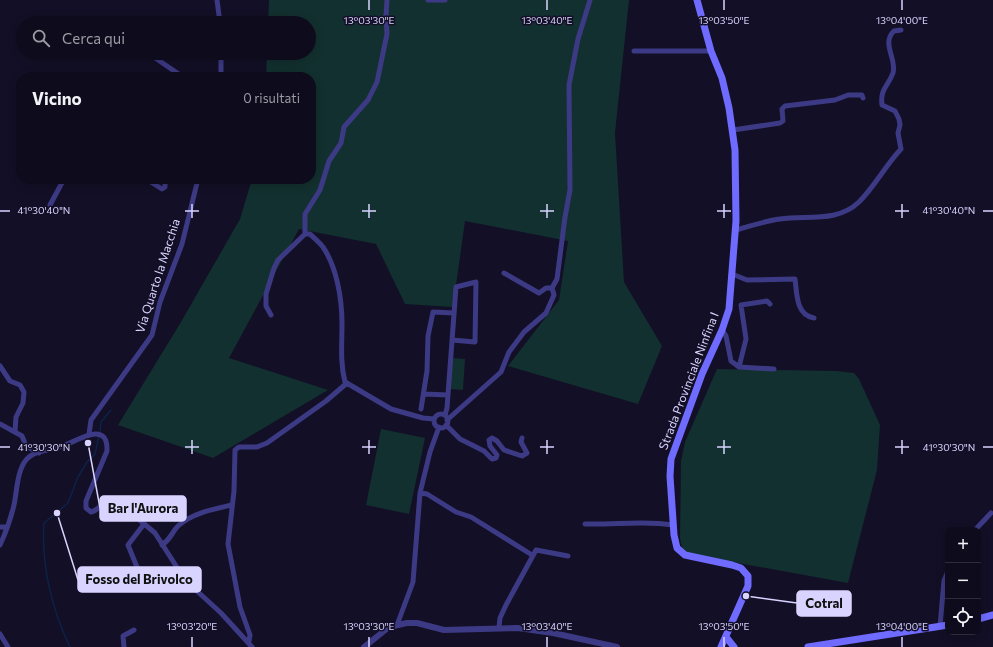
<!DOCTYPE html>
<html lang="it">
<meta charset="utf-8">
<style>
body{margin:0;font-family:Commissioner,sans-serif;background:#171425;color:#f1f3f6}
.controls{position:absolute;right:12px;bottom:12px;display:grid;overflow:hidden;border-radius:8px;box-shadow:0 2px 10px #0003}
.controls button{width:36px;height:36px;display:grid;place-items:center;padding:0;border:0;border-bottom:1px solid #2e2b3b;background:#0e0b1c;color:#f1f3f6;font:20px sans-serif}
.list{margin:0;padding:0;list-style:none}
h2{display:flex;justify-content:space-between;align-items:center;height:52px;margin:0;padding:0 16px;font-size:17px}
h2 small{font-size:13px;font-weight:400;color:#9b9ba3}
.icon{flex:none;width:22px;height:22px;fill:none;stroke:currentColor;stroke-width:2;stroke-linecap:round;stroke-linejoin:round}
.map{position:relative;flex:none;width:993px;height:647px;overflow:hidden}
.search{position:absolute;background:#0e0b1c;box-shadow:0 2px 10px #0003;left:16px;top:16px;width:300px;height:44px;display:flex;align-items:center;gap:10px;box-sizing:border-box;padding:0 14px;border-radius:22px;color:#9b9ba3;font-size:15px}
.panel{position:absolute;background:#0e0b1c;box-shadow:0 2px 10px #0003;left:16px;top:72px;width:300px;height:112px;border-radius:16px}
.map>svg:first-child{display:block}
</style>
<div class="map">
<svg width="993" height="647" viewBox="0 0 993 647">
<rect width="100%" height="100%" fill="#130f26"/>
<path fill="#12302f" d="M 269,0 L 629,0 L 615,133 L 624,282 L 662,346 L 638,404 L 508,366 L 559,300 L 568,241 L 465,221 L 453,307 L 405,304 L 376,244 L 299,229 L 229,358 L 328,390 L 213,458 L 118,425 L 181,322 L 240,219 L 252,179 L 311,179 L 311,77 L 266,77 L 267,53 L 309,53 L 309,23 L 268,23 Z
M 452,358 L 465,359 L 463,390 L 450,389 Z
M 717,369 L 837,371 L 854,373 L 859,379 L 880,425 L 877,470 L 848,583 L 689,554 L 682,548 L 680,538 L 681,461 L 685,442 Z
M 381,429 L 425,438 L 409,514 L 366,505 Z"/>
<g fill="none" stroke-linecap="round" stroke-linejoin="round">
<path stroke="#0c2248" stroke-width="1.5" d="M 100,432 L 101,422 L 111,410
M 70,647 C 52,610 41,565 44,523 L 68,503 L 78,477 L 87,462 L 95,454 L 99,436"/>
<path stroke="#3d3a85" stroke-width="5" d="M 217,0 L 220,23
M 428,0 L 445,0
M 634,51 L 711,51
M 148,53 L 183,77
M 58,57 L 64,53
M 221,77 L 221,53
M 733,130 L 780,123 L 783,121 L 782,109 L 785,106 L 835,100 L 848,95 L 862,95 L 863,98
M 146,179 L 162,189 L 165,187 L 165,179
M 186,179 L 197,183
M 50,205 L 64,179
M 736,230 C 750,226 765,221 780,219 C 807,215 837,223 859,202 C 875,186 885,166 901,149 L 898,133 L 900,125 L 899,119 L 895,111 L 882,105 C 880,88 888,87 893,73 C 897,59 881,43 894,31 L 901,30
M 305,234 L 305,214 L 320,190 L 329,161 L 341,143 L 344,127 L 368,100 L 377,82 L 387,34 L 386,16 L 387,0
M 732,274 L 747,280 L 795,279 C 797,294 796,315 814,318
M 552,288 L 557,279 L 565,217 L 570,190 L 569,85 L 578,39 L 590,0
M 271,315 L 266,306 L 266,294 L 274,268 L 278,260 L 305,234 L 310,234 C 314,238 319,242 323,247 C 337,268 342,299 342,324 C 342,344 340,363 345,382 L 391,409 L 423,418 L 434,419
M 722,330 L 726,336 L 731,361 L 739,367 L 774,369
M 0,366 L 10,381 L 20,385 L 24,392 L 23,403 L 16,417 L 15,431
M 739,367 L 746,339 L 741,305 L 767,301 L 770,304
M 424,394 L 448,395
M 421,409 L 427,371 L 428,336 L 433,312 L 454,313
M434 421a7 7 0 1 1 14 0a7 7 0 1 1-14 0Z
M 445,415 L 447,408 L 456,287 L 476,282 L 475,342 L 452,340
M 447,420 L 501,372 L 509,352 L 524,332 L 546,313 L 554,295 L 552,288 L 546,288 L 539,293 L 504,273
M 0,424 L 22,436 L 26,446 L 39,453
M 446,425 L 460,439 L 484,451 L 492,459 L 496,458 L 497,455 L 490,446 L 489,440 L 492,438 L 497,441 L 504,450 L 522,456 L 527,453 L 521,442 L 522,438
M 89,434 L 91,420 L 152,335 L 160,302 L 182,244 L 198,179
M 420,493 L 427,494 L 456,512 L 471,517 L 532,555
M 585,524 C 615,525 644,520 673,525
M 0,527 L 7,527
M 975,530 L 991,513
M 0,545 C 6,532 11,518 14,505 C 17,491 17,471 26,460 C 34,450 52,450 63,446 C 77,441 108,419 107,451 L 86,501 L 86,508 L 91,512 C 102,510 104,495 117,501 L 155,533 L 185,580 L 221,613 L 252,647
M 162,545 C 172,538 171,533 178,526 C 192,513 214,509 232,505
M 141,577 L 128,545 L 144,524
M 397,625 L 413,582 L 420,493 L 430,452 L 439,427
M 940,626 L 944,581 L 948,571
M 499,627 L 500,618 L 506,605 L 536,550 L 568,556
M 0,634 L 8,647
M 249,641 L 250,635 L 240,607 L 228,544 L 234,491 L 235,450 L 239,447 L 257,447 L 267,443 L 326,401 L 347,383
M 124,647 L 123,636 L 134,630"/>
<path stroke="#3d3a85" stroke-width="6" d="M 364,647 L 389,627 L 407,623 L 417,623 L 444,630 L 518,628 L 553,633 L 617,647"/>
<path stroke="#6f6bff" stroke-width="7" d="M 697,0 L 711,51 L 722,78 L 729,108 L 735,150 L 736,221 L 729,309 L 722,330 L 702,374 L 671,459 L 670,476 L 674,535 L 677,548 L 685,555 L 732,565 L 741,568 L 748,576 L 748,586 L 721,647
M 978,619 L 993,615
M 726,637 L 734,647
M 808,647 L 948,625"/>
</g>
<path fill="none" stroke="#d9d4ff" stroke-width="1.5" d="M 369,0 L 369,10M 547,0 L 547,10M 724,0 L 724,10M 902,0 L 902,10M 192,204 L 192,218M 369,204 L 369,218M 547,204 L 547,218M 724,204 L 724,218M 902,204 L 902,218M 0,211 L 10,211M 185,211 L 199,211M 362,211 L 376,211M 540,211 L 554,211M 717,211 L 731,211M 895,211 L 909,211M 983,211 L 993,211M 192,440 L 192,454M 369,440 L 369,454M 547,440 L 547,454M 724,440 L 724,454M 902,440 L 902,454M 0,447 L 10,447M 185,447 L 199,447M 362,447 L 376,447M 540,447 L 554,447M 717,447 L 731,447M 895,447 L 909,447M 983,447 L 993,447M 192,637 L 192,647M 369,637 L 369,647M 547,637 L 547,647M 724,637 L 724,647M 902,637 L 902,647"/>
<g text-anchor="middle" stroke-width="3" stroke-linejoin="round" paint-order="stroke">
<g font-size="12" fill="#d9d4ff" stroke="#130f26">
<text transform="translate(158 276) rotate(-72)" y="4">Via Quarto la Macchia</text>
<text transform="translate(689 381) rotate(-69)" y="4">Strada Provinciale Ninfina I</text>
</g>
</g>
<g font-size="10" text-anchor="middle" fill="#d9d4ff" stroke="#130f26" stroke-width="3" stroke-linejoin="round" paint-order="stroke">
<text x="369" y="24">13°03'30"E</text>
<text x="547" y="24">13°03'40"E</text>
<text x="724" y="24">13°03'50"E</text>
<text x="902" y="24">13°04'00"E</text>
<text x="44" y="214">41°30'40"N</text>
<text x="949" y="214">41°30'40"N</text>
<text x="44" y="451">41°30'30"N</text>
<text x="949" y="451">41°30'30"N</text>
<text x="192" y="630">13°03'20"E</text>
<text x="369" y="630">13°03'30"E</text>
<text x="547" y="630">13°03'40"E</text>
<text x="724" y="630">13°03'50"E</text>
<text x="902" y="630">13°04'00"E</text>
</g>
<path fill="none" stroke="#d9d4ff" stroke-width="1.5" d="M88 443L100 508M57 513L78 580M746 596L797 603"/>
<g fill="#d9d4ff" stroke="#130f26" stroke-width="1.5">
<circle cx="88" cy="443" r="4"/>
<circle cx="57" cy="513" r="4"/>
<circle cx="746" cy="596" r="4"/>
</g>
<g fill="#d9d4ff" stroke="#d9d4ff" stroke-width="1.5">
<rect x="100" y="496" width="86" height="25" rx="4"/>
<rect x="78" y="567" width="123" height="25" rx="4"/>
<rect x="797" y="591" width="54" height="25" rx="4"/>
</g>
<g font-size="13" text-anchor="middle" font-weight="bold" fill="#111">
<text x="143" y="513">Bar l'Aurora</text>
<text x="139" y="584">Fosso del Brivolco</text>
<text x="824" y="608">Cotral</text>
</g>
</svg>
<div class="controls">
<button>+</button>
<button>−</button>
<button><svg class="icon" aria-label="locate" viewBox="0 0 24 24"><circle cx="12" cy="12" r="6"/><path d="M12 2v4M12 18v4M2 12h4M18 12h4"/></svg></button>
</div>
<div class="search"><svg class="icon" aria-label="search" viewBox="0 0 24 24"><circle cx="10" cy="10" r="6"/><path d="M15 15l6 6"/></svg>Cerca qui</div>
<section class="panel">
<h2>Vicino<small>0 risultati</small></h2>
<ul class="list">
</ul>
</section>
</div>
